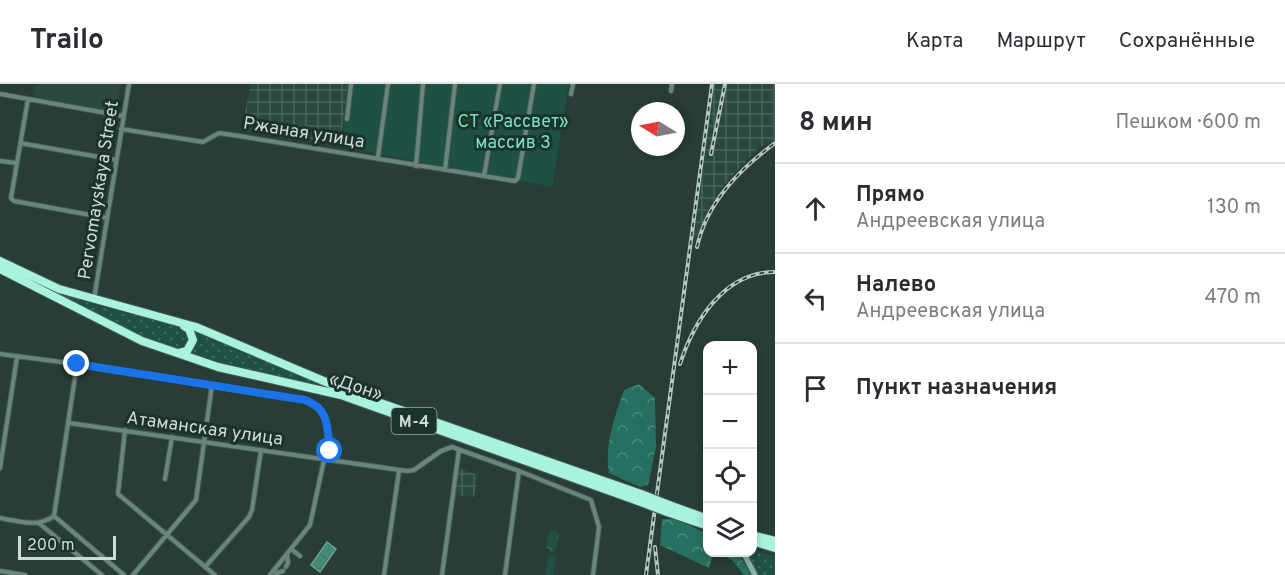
<!DOCTYPE html>
<html lang="ru">
<meta charset="utf-8">
<style>
body{margin:0;font-family:Overpass,sans-serif;background:#f7f7f7;color:#2b2b33}
.controls{position:absolute;right:18px;bottom:18px;display:grid;overflow:hidden;border-radius:12px;box-shadow:0 3px 9px #0003}
.controls button{width:54px;height:54px;display:grid;place-items:center;padding:0;border:0;border-bottom:2px solid #e1e1e2;background:#fff;color:#2b2b33;font:30px sans-serif}
.compass{position:absolute;left:631px;top:18px;width:54px;height:54px;border-radius:50%;background:#fff;box-shadow:0 3px 9px #0003;rotate:280deg}
.scale{position:absolute;left:18px;bottom:15px;width:98px;box-sizing:border-box;padding-left:6px;border:3px solid #cedbd7;border-top:0;font-size:16px;line-height:21px;white-space:nowrap;color:#cedbd7;-webkit-text-stroke:4px #1c332c;paint-order:stroke}
.stop{position:absolute;width:18px;height:18px;margin:-14px;border:4px solid #1a73e8;border-radius:50%;background:#fff}
.stop.end{background:#1a73e8;border-color:#fff;box-shadow:0 2px 6px #0008}
.list{margin:0;padding:0;list-style:none}
h2{display:flex;justify-content:space-between;align-items:center;height:78px;margin:0;padding:0 24px;font-size:26px}
h2 small{font-size:20px;font-weight:400;color:#7c7c81}
.list li{display:grid;grid-template-columns:39px 1fr auto;gap:18px;align-items:center;box-sizing:border-box;height:90px;padding:0 24px;border-top:2px solid #e1e1e2}
.list b{display:block;font-size:22px;white-space:nowrap}
.list p{margin:0;font-size:20px;white-space:nowrap;color:#7c7c81}
.list em{font-size:20px;font-style:normal;color:#7c7c81}
.icon{flex:none;width:33px;height:33px;fill:none;stroke:currentColor;stroke-width:2;stroke-linecap:round;stroke-linejoin:round}
.map{position:relative;flex:none;width:775px;height:491px;overflow:hidden}
header{display:flex;align-items:center;gap:36px;box-sizing:border-box;height:84px;padding:0 30px;background:#fff;border-bottom:2px solid #e1e1e2}
header strong{font-size:28px}
nav{display:flex;gap:33px;margin-inline-start:auto;font-size:21px}
main{display:flex}
aside{flex:1;background:#fff}
.map>svg:first-child{display:block}
</style>
<header>
<strong>Trailo</strong>
<nav><a>Карта</a><a>Маршрут</a><a>Сохранённые</a></nav>
</header>
<main>
<div class="map">
<svg width="775" height="491" viewBox="0 0 775 491">
<defs>
<pattern id="industrial-grid" width="8" height="8" patternUnits="userSpaceOnUse" patternTransform="scale(1.5)"><rect width="8" height="8" fill="#2a4940"/><path d="M0 4h8M4 0v8" fill="none" stroke="#48635b"/></pattern>
<pattern id="grass-dots" width="8" height="8" patternUnits="userSpaceOnUse" patternTransform="scale(1.5)"><rect width="8" height="8" fill="#1e5044"/><path d="M2 2h.1M6 6h.1" fill="none" stroke="#3e695e" stroke-width="1.8" stroke-linecap="round"/></pattern>
<pattern id="forest-crowns" width="20" height="18" patternUnits="userSpaceOnUse" patternTransform="scale(1.5)"><rect width="20" height="18" fill="#26705f"/><path d="M2 6a3 3 0 1 1 6 0M12 15a3 3 0 1 1 6 0" fill="none" stroke="#4e8a7d"/></pattern>
<pattern id="park-crowns" width="20" height="18" patternUnits="userSpaceOnUse" patternTransform="scale(1.5)"><rect width="20" height="18" fill="#1e5044"/><path d="M2 6a3 3 0 1 1 6 0M12 15a3 3 0 1 1 6 0" fill="none" stroke="#3e695e"/></pattern>
<pattern id="water-waves" width="16" height="10" patternUnits="userSpaceOnUse" patternTransform="scale(1.5)"><rect width="16" height="10" fill="#438a78"/><path d="M0 5q4-4 8 0t8 0" fill="none" stroke="#417164"/></pattern>
</defs>
<rect width="100%" height="100%" fill="#273d36"/>
<path fill="#2a4940" d="M 36,0 L 121,0 L 116,29 L 34,15 Z"/>
<path fill="url(#industrial-grid)" d="M 251,0 L 348,0 L 340,63 L 241,47 Z
M 713,0 L 775,0 L 775,56 L 760,63 L 728,96 L 711,121 L 695,155 L 694,153 Z
M 459,384 L 478,391 L 474,413 L 455,411 Z"/>
<path fill="url(#grass-dots)" d="M 63,209 L 95,221 L 181,243 L 185,245 L 190,255 L 186,264 C 169,271 82,223 62,213 Z
M 193,245 L 230,258 L 324,303 L 226,282 L 185,269 L 195,252 Z
M 753,466 L 775,473 L 775,491 L 758,491 L 746,469 L 752,468 Z"/>
<path fill="url(#forest-crowns)" d="M 639,300 L 655,314 L 656,363 L 648,401 L 640,403 L 609,389 C 604,361 615,332 624,306 Z
M 662,435 L 677,435 L 707,450 L 708,468 L 713,469 L 709,484 L 660,461 Z
M 718,469 L 738,469 L 751,491 L 744,491 L 732,476 Z"/>
<path fill="url(#park-crowns)" d="M 552,446 L 556,447 L 559,450 L 556,465 L 552,468 L 546,463 L 549,449 Z
M 549,471 L 556,472 L 553,491 L 545,490 Z"/>
<path fill="#1e5044" d="M 349,0 L 569,0 L 552,103 L 341,63 Z"/>
<path fill="url(#water-waves)" stroke="#6da294" stroke-width="1.5" d="M 327,458 L 336,465 L 320,488 L 311,481 Z"/>
<g fill="none" stroke-linecap="round" stroke-linejoin="round">
<g stroke="#455953" stroke-width="6">
<path id="street" d="M 671,7 L 672,0
M 0,10 L 123,32
M 571,10 L 573,0
M 28,15 L 11,114 L 14,117 L 107,134
M 347,35 L 351,0
M 121,45 L 203,58 L 219,49 L 239,52 L 515,97 L 518,94 L 534,0
M 20,59 L 116,76
M 378,73 L 388,0
M 0,77 L 16,79
M 416,82 L 423,0
M 445,86 L 455,0
M 484,92 L 500,0
M 94,215 L 129,0
M 0,270 L 84,281 L 305,316 C 331,326 327,347 331,371 L 336,377
M 69,339 L 407,387 L 414,386 L 441,367 L 452,363 L 519,387 L 591,416 L 599,443 L 593,491
M 125,346 L 118,410 L 215,491
M 0,384 L 17,273
M 165,395 L 172,353
M 54,432 L 77,280
M 54,432 L 124,491
M 0,434 C 18,437 38,444 54,432
M 40,440 L 102,491
M 291,465 L 300,472
M 205,483 L 249,433 L 252,426 L 261,366
M 286,483 L 288,479 L 287,471
M 0,487 L 25,491
M 273,488 L 277,489 L 283,487
M 133,491 L 196,416 L 212,301
M 270,491 L 310,441 L 324,376
M 384,491 L 399,387
M 442,491 L 459,366
M 505,491 L 519,387"/>
</g>
<g stroke="#455953" stroke-width="8">
<path id="secondary" d="M 743,468 L 755,491"/>
</g>
<g stroke="#455953" stroke-width="10">
<path id="highway" d="M 0,177 L 59,205 L 196,243 L 352,309 L 641,410
M 0,185 L 142,257 L 218,283 L 341,311 L 638,417
M 179,269 L 187,267 L 193,256 L 189,245 L 184,242
M 669,421 L 708,435
M 667,428 L 708,442
M 752,451 L 775,457
M 752,457 L 775,464"/>
</g>
<use href="#street" stroke="#69867d" stroke-width="4"/>
<use href="#secondary" stroke="#84b2a4" stroke-width="5"/>
<use href="#highway" stroke="#a9f2dd" stroke-width="8"/>
<g stroke="#b8c6c2" stroke-width="4">
<path id="rail" d="M 711,70 L 725,0
M 697,163 C 707,118 739,86 775,59
M 680,280 C 694,237 724,188 775,188
M 655,463 L 658,491
M 646,491 L 712,0"/>
</g>
<use href="#rail" stroke="#1c332c" stroke-width="1.5" stroke-dasharray="4.5" stroke-linecap="butt"/>
<g stroke="#455953" stroke-width="10" stroke-linecap="butt">
<path id="highway-bridge" d="M 641,410 L 669,421
M 638,417 L 667,428"/>
</g>
<use href="#highway-bridge" stroke="#a9f2dd" stroke-width="8"/>
</g>
<g fill="none" stroke-linecap="round" stroke-linejoin="round">
<path stroke="#1a73e8" stroke-width="8" d="M 77,280 L 305,316 C 330,325 327,344 330,367"/>
</g>
<g text-anchor="middle" stroke-width="6" stroke-linejoin="round" paint-order="stroke">
<rect fill="#1c332c" stroke="#99a9a4" stroke-width="1.5" x="391.5" y="324" width="45" height="26" rx="4.5"/>
<g font-size="16" font-weight="bold" fill="#cedbd7">
<text x="414" y="343">М-4</text>
</g>
<g font-size="18" fill="#77e2c7" stroke="#1c332c">
<text x="513" y="43">СТ «Рассвет»<tspan x="513" dy="21">массив 3</tspan></text>
</g>
<g font-size="18" fill="#cedbd7" stroke="#1c332c">
<text transform="translate(304 48) rotate(9)" y="6">Ржаная улица</text>
<text transform="translate(98 106) rotate(-81)" y="6">Pervomayskaya Street</text>
<text transform="translate(356 302) rotate(18)" y="6">«Дон»</text>
<text transform="translate(205 344) rotate(8)" y="6">Атаманская улица</text>
</g>
</g>
</svg>
<div class="controls">
<button>+</button>
<button>−</button>
<button><svg class="icon" aria-label="locate" viewBox="0 0 24 24"><circle cx="12" cy="12" r="6"/><path d="M12 2v4M12 18v4M2 12h4M18 12h4"/></svg></button>
<button><svg class="icon" aria-label="layers" viewBox="0 0 24 24"><path d="M12 4l9 5-9 5-9-5zM3 14l9 5 9-5"/></svg></button>
</div>
<svg class="compass" viewBox="-18 -18 36 36"><path d="M0-13l5 13h-10z" fill="#e53935"/><path d="M0 13l5-13h-10z" fill="#7c7c81"/></svg>
<div class="scale">200 m</div>
<div class="stop" style="left:330px;top:367px"></div>
<div class="stop end" style="left:77px;top:280px"></div>
</div>
<aside>
<h2>8 мин<small>Пешком · 600 m</small></h2>
<ul class="list">
<li><svg class="icon" aria-label="ahead" viewBox="0 0 24 24"><path d="M12 20V5M6 11l6-6 6 6"/></svg><div><b>Прямо</b><p>Андреевская улица</p></div><em>130 m</em></li>
<li><svg class="icon" aria-label="left" viewBox="0 0 24 24"><path d="M17 20v-9H6M10 6l-5 5 5 5"/></svg><div><b>Налево</b><p>Андреевская улица</p></div><em>470 m</em></li>
<li><svg class="icon" aria-label="arrive" viewBox="0 0 24 24"><path d="M6 21V4h12l-3 4 3 4H6"/></svg><div><b>Пункт назначения</b></div></li>
</ul>
</aside>
</main>
